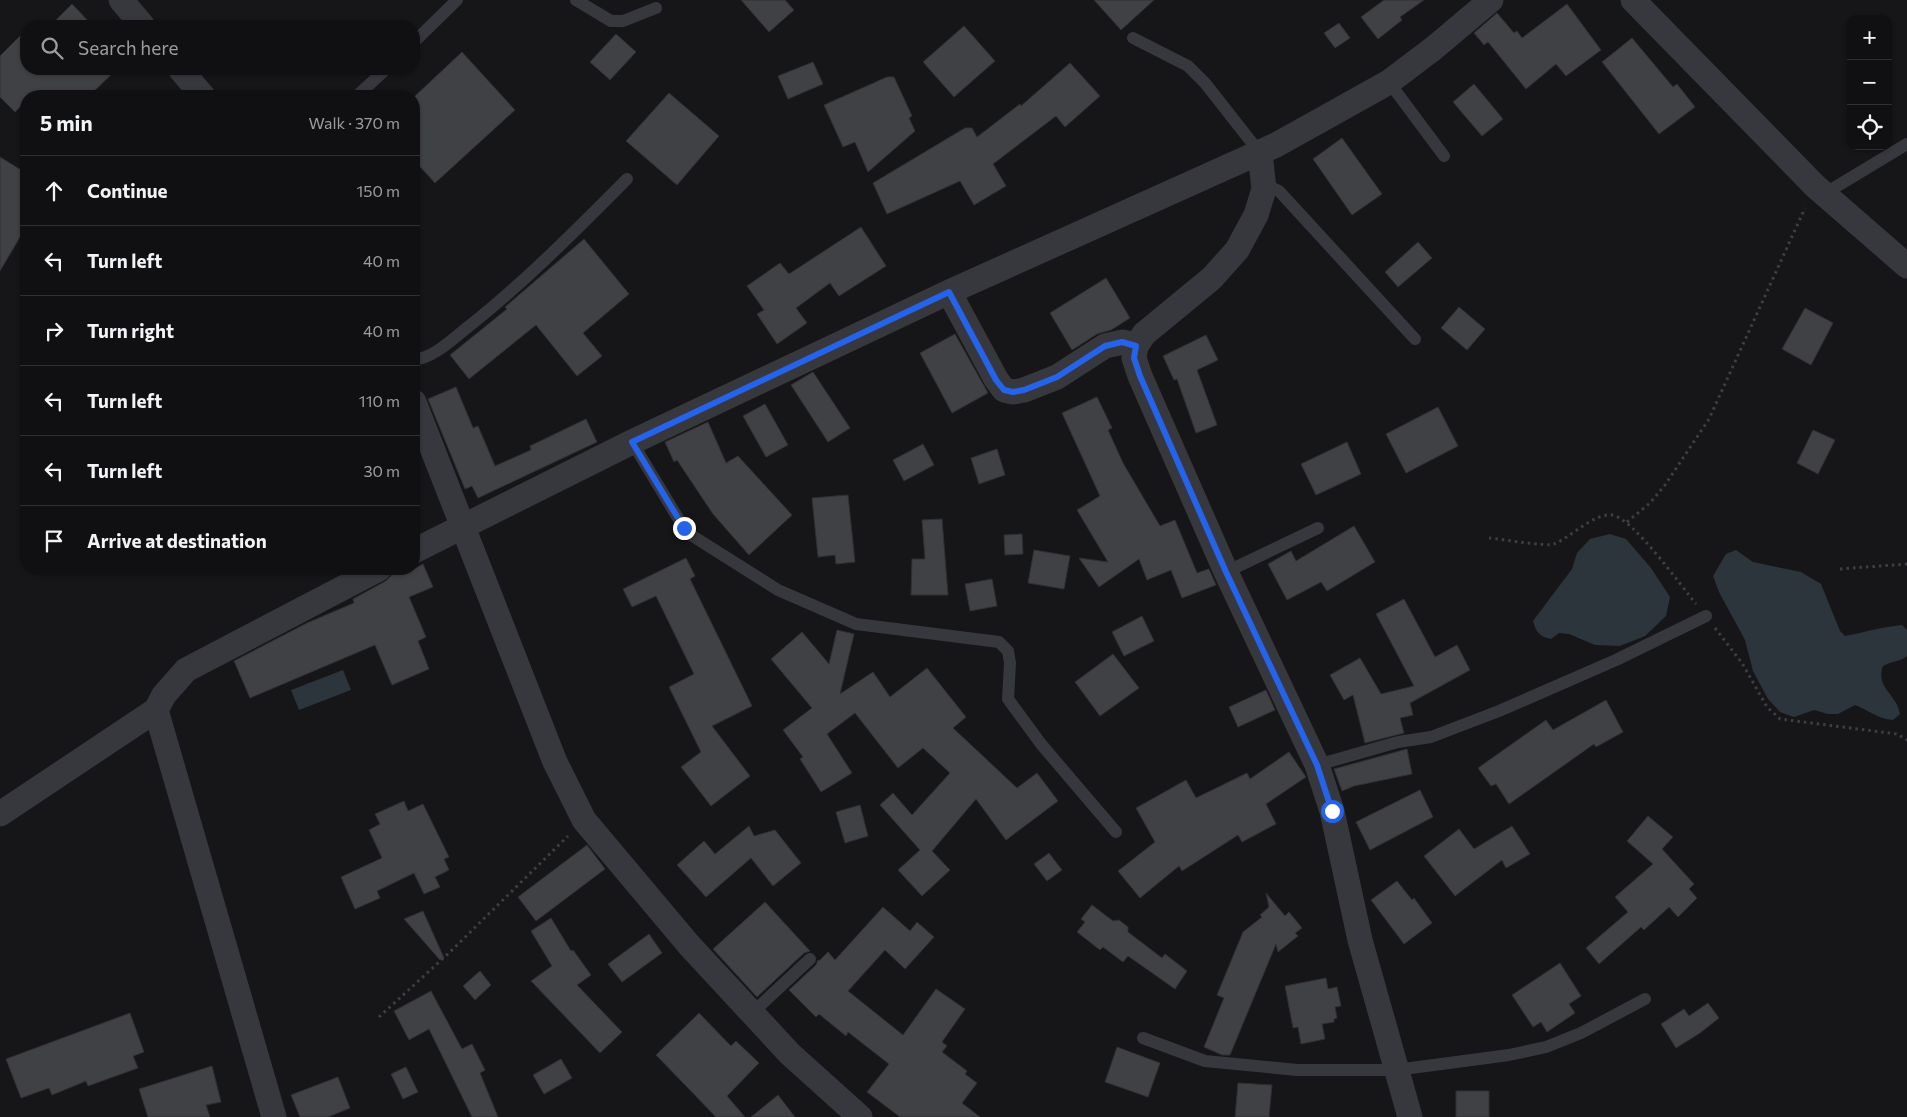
<!DOCTYPE html>
<meta charset="utf-8">
<style>
body{margin:0;font-family:Commissioner,sans-serif;background:#19191b;color:#f1f3f6}
.controls{position:absolute;right:15px;top:15px;display:grid;overflow:hidden;border-radius:10px;box-shadow:0 1px 4px #0004}
.controls button{width:45px;height:45px;display:grid;place-items:center;padding:0;border:0;border-bottom:1px solid #303032;background:#101012;color:#f1f3f6;font:25px sans-serif}
.stop{position:absolute;width:15px;height:15px;margin:-11px;border:4px solid #2563eb;border-radius:50%;background:#fff}
.stop.end{background:#2563eb;border-color:#fff;box-shadow:0 1px 5px #0008}
.list{margin:0;padding:0;list-style:none}
h2{display:flex;justify-content:space-between;align-items:center;height:65px;margin:0;padding:0 20px;font-size:21px}
h2 small{font-size:16px;font-weight:400;color:#9c9d9f}
.list li{display:grid;grid-template-columns:32px 1fr auto;gap:15px;align-items:center;box-sizing:border-box;height:70px;padding:0 20px;border-top:1px solid #303032}
.list b{display:block;font-size:19px;white-space:nowrap}
.list em{font-size:16px;font-style:normal;color:#9c9d9f}
.icon{flex:none;width:28px;height:28px;fill:none;stroke:currentColor;stroke-width:2;stroke-linecap:round;stroke-linejoin:round}
.map{position:relative;flex:none;width:1907px;height:1117px;overflow:hidden}
.search{position:absolute;background:#101012;box-shadow:0 1px 4px #0004;left:20px;top:20px;width:400px;height:55px;display:flex;align-items:center;gap:12px;box-sizing:border-box;padding:0 18px;border-radius:20px;color:#9c9d9f;font-size:19px}
.panel{position:absolute;background:#101012;box-shadow:0 1px 4px #0004;left:20px;top:90px;width:400px;height:485px;border-radius:20px}
.map>svg:first-child{display:block}
</style>
<div class="map">
<svg width="1907" height="1117" viewBox="0 0 1907 1117">
<rect width="100%" height="100%" fill="#161618"/>
<path fill="#2c353c" d="M 1610,534 L 1626,539 L 1651,568 L 1670,597 L 1666,616 L 1645,636 L 1620,646 L 1595,645 L 1569,634 L 1559,633 L 1551,639 C 1540,637 1536,632 1533,621 L 1572,569 L 1577,553 L 1590,539 Z
M 1736,550 L 1753,562 L 1801,572 L 1821,584 L 1840,631 L 1845,636 C 1865,632 1882,627 1902,625 L 1907,630 L 1907,656 C 1899,662 1891,661 1883,666 C 1875,688 1897,694 1900,714 L 1893,720 C 1878,719 1868,710 1855,705 L 1838,714 L 1828,714 L 1814,710 L 1794,717 L 1780,712 L 1768,699 L 1753,671 L 1745,640 L 1719,592 L 1713,576 L 1726,554 Z
M 343,670 L 351,690 L 299,710 L 291,690 Z"/>
<path fill="#404145" stroke="#303034" d="M 741,0 L 785,0 L 794,10 L 769,32 Z
M 1094,0 L 1154,0 L 1121,30 Z
M 1384,0 L 1424,0 L 1400,17 L 1402,20 L 1378,39 L 1361,17 Z
M 72,4 L 93,26 L 50,26 Z
M 1567,4 L 1601,50 L 1566,76 L 1556,64 L 1526,89 L 1488,42 L 1484,45 L 1474,33 L 1497,13 L 1514,33 L 1517,31 L 1522,38 Z
M 1339,23 L 1350,38 L 1335,48 L 1324,33 Z
M 964,26 L 995,61 L 954,97 L 923,62 Z
M 26,30 L 26,69 L 117,69 L 89,96 L 26,96 L 26,101 L 15,112 L 0,97 L 0,56 Z
M 616,34 L 636,52 L 610,80 L 590,62 Z
M 1632,38 L 1673,87 L 1677,84 L 1695,107 L 1659,134 L 1602,62 Z
M 462,52 L 515,110 L 435,183 L 414,160 L 414,97 Z
M 813,62 L 823,84 L 788,99 L 778,76 Z
M 1070,63 L 1100,96 L 1065,127 L 1056,116 L 993,164 L 1006,186 L 974,205 L 960,181 L 887,214 L 873,183 L 965,128 L 972,128 L 977,137 L 1020,104 L 1021,106 Z
M 887,77 L 894,77 L 912,116 L 909,118 L 915,131 L 868,172 L 855,142 L 843,147 L 824,105 Z
M 1474,84 L 1503,119 L 1482,136 L 1453,102 Z
M 669,93 L 719,136 L 677,185 L 626,141 Z
M 1342,138 L 1382,194 L 1352,215 L 1313,159 Z
M 0,157 L 26,173 L 26,227 L 0,271 Z
M 861,227 L 886,266 L 839,296 L 830,283 L 796,308 L 807,323 L 777,344 L 757,314 L 764,310 L 747,286 L 780,263 L 789,274 Z
M 584,239 L 629,294 L 583,333 L 602,356 L 577,376 L 536,325 L 469,379 L 450,355 L 507,309 L 505,307 Z
M 1418,242 L 1432,258 L 1398,287 L 1385,272 Z
M 1106,278 L 1130,318 L 1111,330 L 1097,334 L 1072,350 L 1050,313 Z
M 1459,307 L 1485,329 L 1467,350 L 1441,328 Z
M 1805,308 L 1833,323 L 1811,365 L 1782,349 Z
M 955,334 L 988,393 L 952,413 L 920,353 Z
M 1206,335 L 1218,360 L 1197,370 L 1217,425 L 1196,433 L 1177,379 L 1174,380 L 1163,356 Z
M 813,372 L 850,428 L 828,442 L 791,385 Z
M 456,387 L 473,428 L 478,426 L 495,466 L 531,450 L 530,446 L 586,419 L 597,442 L 478,498 L 472,486 L 465,489 L 428,399 Z
M 1097,397 L 1112,428 L 1108,430 L 1123,463 L 1160,526 L 1175,520 L 1197,573 L 1209,569 L 1216,585 L 1182,598 L 1171,570 L 1147,580 L 1139,559 L 1099,587 L 1079,558 L 1108,562 L 1077,510 L 1100,496 L 1062,413 Z
M 765,404 L 788,445 L 766,457 L 743,416 Z
M 1438,407 L 1458,446 L 1406,473 L 1386,434 Z
M 708,422 L 726,463 L 738,456 L 792,515 L 749,555 L 713,514 L 677,460 L 674,462 L 665,442 Z
M 1813,430 L 1835,440 L 1818,474 L 1797,463 Z
M 1347,442 L 1361,474 L 1316,495 L 1301,464 Z
M 923,444 L 934,465 L 904,481 L 893,460 Z
M 997,449 L 1005,475 L 979,484 L 971,458 Z
M 848,495 L 855,562 L 836,564 L 835,555 L 818,557 L 812,498 Z
M 942,519 L 948,595 L 911,595 L 912,559 L 925,559 L 922,520 Z
M 1354,526 L 1375,562 L 1327,591 L 1321,582 L 1287,600 L 1268,564 L 1291,551 L 1296,561 Z
M 1022,534 L 1023,554 L 1005,555 L 1004,535 Z
M 1034,550 L 1070,556 L 1064,589 L 1028,583 Z
M 686,558 L 695,576 L 690,579 L 752,706 L 712,726 L 750,776 L 711,806 L 681,767 L 701,752 L 669,687 L 694,674 L 656,596 L 632,607 L 623,589 Z
M 423,564 L 433,587 L 409,597 L 426,637 L 418,641 L 429,669 L 392,685 L 375,645 L 250,698 L 234,661 L 307,623 L 354,603 L 353,599 L 386,581 L 391,576 L 393,569 L 414,569 Z
M 992,579 L 997,606 L 970,611 L 965,584 Z
M 1404,599 L 1435,657 L 1457,645 L 1470,670 L 1410,703 L 1413,715 L 1400,718 L 1404,733 L 1365,743 L 1353,695 L 1344,700 L 1330,675 L 1360,658 L 1381,694 L 1414,686 L 1376,614 Z
M 1142,616 L 1154,641 L 1124,656 L 1112,632 Z
M 837,630 L 854,634 L 840,694 L 873,672 L 890,697 L 927,668 L 966,717 L 953,728 L 1017,788 L 1037,773 L 1058,801 L 1006,840 L 976,799 L 932,851 L 950,870 L 922,896 L 898,870 L 920,850 L 880,805 L 893,793 L 912,815 L 950,773 L 923,748 L 898,768 L 855,713 L 827,734 L 852,773 L 821,792 L 800,759 L 803,757 L 783,730 L 812,708 L 771,659 L 802,632 L 829,664 Z
M 1113,654 L 1139,688 L 1100,716 L 1075,682 Z
M 1266,690 L 1275,710 L 1238,727 L 1229,707 Z
M 1606,700 L 1623,732 L 1596,747 L 1594,744 L 1509,804 L 1496,784 L 1491,786 L 1478,768 L 1546,720 L 1553,730 Z
M 1407,749 L 1412,774 L 1354,786 L 1342,791 L 1334,769 Z
M 1289,752 L 1306,777 L 1266,804 L 1276,824 L 1242,842 L 1238,835 L 1182,871 L 1179,866 L 1140,898 L 1118,871 L 1155,842 L 1136,808 L 1186,780 L 1196,798 L 1247,773 L 1250,779 Z
M 1420,790 L 1433,817 L 1370,850 L 1356,822 Z
M 404,801 L 408,811 L 423,804 L 449,857 L 444,859 L 449,870 L 435,877 L 440,887 L 424,894 L 414,873 L 377,891 L 380,898 L 355,909 L 341,877 L 382,858 L 369,830 L 380,824 L 375,814 Z
M 860,805 L 868,836 L 845,843 L 836,812 Z
M 1648,816 L 1673,837 L 1662,849 L 1694,884 L 1689,889 L 1697,898 L 1678,917 L 1669,907 L 1644,930 L 1641,927 L 1599,964 L 1586,948 L 1628,912 L 1615,897 L 1653,864 L 1627,841 Z
M 749,826 L 754,836 L 775,830 L 801,863 L 773,886 L 751,858 L 706,897 L 677,865 L 704,841 L 715,854 Z
M 1512,826 L 1530,854 L 1506,868 L 1502,860 L 1455,896 L 1424,856 L 1459,829 L 1474,849 Z
M 587,845 L 605,869 L 536,921 L 518,897 Z
M 1049,853 L 1062,870 L 1047,881 L 1034,864 Z
M 1397,881 L 1412,900 L 1414,898 L 1432,923 L 1404,944 L 1371,900 Z
M 1266,893 L 1285,916 L 1289,912 L 1302,928 L 1295,933 L 1298,936 L 1278,952 L 1276,944 L 1230,1055 L 1222,1055 L 1204,1047 L 1224,998 L 1217,995 L 1243,932 L 1262,917 L 1260,915 L 1269,907 Z
M 765,902 L 810,951 L 804,953 L 757,997 L 713,949 Z
M 1092,905 L 1113,921 L 1119,920 L 1128,927 L 1128,932 L 1162,958 L 1165,954 L 1187,971 L 1175,989 L 1128,956 L 1123,962 L 1103,947 L 1100,950 L 1077,932 L 1085,922 L 1081,919 Z
M 883,907 L 910,931 L 917,922 L 934,937 L 905,969 L 885,950 L 848,991 L 903,1035 L 936,989 L 965,1009 L 942,1042 L 947,1046 L 942,1052 L 967,1071 L 965,1074 L 977,1083 L 962,1103 L 980,1117 L 900,1117 L 867,1092 L 889,1064 L 848,1032 L 846,1036 L 819,1014 L 816,1017 L 789,990 L 816,965 L 818,960 L 819,961 L 828,952 L 835,960 Z
M 423,911 L 444,958 L 440,960 L 404,919 Z
M 551,918 L 571,951 L 573,950 L 591,975 L 577,985 L 622,1032 L 600,1053 L 531,981 L 552,966 L 531,931 Z
M 649,934 L 662,953 L 622,982 L 608,964 Z
M 1560,963 L 1581,996 L 1569,1004 L 1575,1013 L 1547,1032 L 1541,1022 L 1533,1027 L 1512,995 Z
M 480,971 L 491,985 L 475,1000 L 463,986 Z
M 1326,978 L 1328,989 L 1337,987 L 1341,1006 L 1335,1007 L 1337,1018 L 1334,1019 L 1334,1022 L 1322,1024 L 1325,1039 L 1301,1044 L 1298,1027 L 1293,1028 L 1285,986 Z
M 431,991 L 462,1049 L 472,1044 L 485,1070 L 480,1073 L 498,1117 L 472,1117 L 429,1029 L 409,1040 L 394,1011 Z
M 1708,1003 L 1719,1018 L 1700,1033 L 1676,1048 L 1661,1024 L 1684,1009 L 1689,1016 Z
M 130,1013 L 144,1052 L 133,1056 L 138,1068 L 88,1086 L 86,1081 L 52,1095 L 49,1088 L 21,1098 L 6,1059 Z
M 699,1013 L 731,1046 L 736,1041 L 759,1063 L 727,1096 L 745,1117 L 716,1117 L 656,1055 Z
M 1117,1047 L 1160,1063 L 1148,1097 L 1105,1082 Z
M 561,1059 L 572,1078 L 544,1094 L 533,1075 Z
M 212,1066 L 221,1102 L 206,1105 L 210,1117 L 148,1117 L 139,1089 Z
M 406,1067 L 418,1092 L 403,1099 L 391,1074 Z
M 338,1077 L 350,1108 L 328,1117 L 300,1117 L 291,1095 Z
M 1238,1083 L 1272,1085 L 1269,1117 L 1235,1117 Z
M 1456,1091 L 1489,1091 L 1489,1117 L 1456,1117 Z
M 778,1095 L 795,1117 L 751,1117 Z"/>
<g fill="none" stroke-linecap="round" stroke-linejoin="round">
<path stroke="#3d3f44" stroke-width="3" stroke-dasharray="2.5 4" stroke-linecap="butt" d="M 1627,522 L 1650,503 L 1665,485 L 1709,419 L 1805,208
M 1489,538 C 1501,539 1546,547 1554,544 C 1571,537 1594,513 1612,515 C 1633,518 1681,586 1696,604
M 1840,569 L 1907,564
M 1715,628 L 1742,663 L 1767,707 L 1780,719 L 1897,734 L 1907,740
M 379,1017 L 449,953 L 568,836"/>
<path stroke="#37383d" stroke-width="12" d="M 576,0 L 611,21 L 623,21 L 656,8
M 1133,38 L 1188,66 L 1205,83 L 1260,153
M 414,42 L 457,0
M 1389,82 L 1444,156
M 357,96 L 386,69
M 1264,189 L 1275,189 L 1279,191 L 1415,339
M 1824,194 L 1907,144
M 414,360 C 435,357 451,340 468,327 C 525,282 576,230 627,179
M 632,442 L 684,528 L 691,535 L 778,590 L 856,624 L 999,642 L 1008,651 L 1010,663 L 1008,699 L 1041,744 L 1116,832
M 1226,572 L 1318,528
M 1317,765 L 1398,742 L 1431,737 L 1499,711 L 1616,660 L 1706,616
M 752,1013 L 810,959
M 1143,1038 L 1205,1061 L 1297,1070 L 1396,1070 L 1509,1055 L 1546,1047 L 1581,1033 L 1645,999"/>
<path stroke="#37383d" stroke-width="25" d="M 121,0 L 143,26
M 1633,0 L 1815,186 L 1907,266
M 180,69 L 203,96
M 949,292 L 996,379 L 1004,390 L 1013,392 L 1024,390 L 1057,377 L 1105,346 L 1123,342 L 1136,346 L 1134,358 L 1140,376 L 1226,572 L 1317,765 L 1332,811 L 1360,940 L 1410,1117
M 1136,346 L 1144,334 L 1212,278 L 1237,250 L 1256,215 L 1264,189 L 1260,153
M 414,402 L 555,762 L 584,820 L 689,945 L 790,1054 L 860,1117
M 414,551 L 632,442 L 949,292 L 1276,145 L 1389,82 L 1434,48 L 1491,0
M 0,814 L 156,710
M 274,1117 L 156,710 L 164,695 L 186,670 L 379,569"/>
</g>
<g fill="none" stroke-linecap="round" stroke-linejoin="round">
<path stroke="#2563eb" stroke-width="6" d="M 684,528 L 632,442 L 949,292 L 996,380 L 1004,390 L 1013,392 L 1024,390 L 1057,377 L 1105,346 L 1122,342 L 1136,346 L 1134,358 L 1140,376 L 1226,572 L 1317,765 L 1332,811"/>
</g>
</svg>
<div class="controls">
<button>+</button>
<button>−</button>
<button><svg class="icon" aria-label="locate" viewBox="0 0 24 24"><circle cx="12" cy="12" r="6"/><path d="M12 2v4M12 18v4M2 12h4M18 12h4"/></svg></button>
</div>
<div class="stop" style="left:1332px;top:811px"></div>
<div class="stop end" style="left:684px;top:528px"></div>
<div class="search"><svg class="icon" aria-label="search" viewBox="0 0 24 24"><circle cx="10" cy="10" r="6"/><path d="M15 15l6 6"/></svg>Search here</div>
<section class="panel">
<h2>5 min<small>Walk · 370 m</small></h2>
<ul class="list">
<li><svg class="icon" aria-label="ahead" viewBox="0 0 24 24"><path d="M12 20V5M6 11l6-6 6 6"/></svg><div><b>Continue</b></div><em>150 m</em></li>
<li><svg class="icon" aria-label="left" viewBox="0 0 24 24"><path d="M17 20v-9H6M10 6l-5 5 5 5"/></svg><div><b>Turn left</b></div><em>40 m</em></li>
<li><svg class="icon" aria-label="right" viewBox="0 0 24 24"><path d="M7 20v-9h11M14 6l5 5-5 5"/></svg><div><b>Turn right</b></div><em>40 m</em></li>
<li><svg class="icon" aria-label="left" viewBox="0 0 24 24"><path d="M17 20v-9H6M10 6l-5 5 5 5"/></svg><div><b>Turn left</b></div><em>110 m</em></li>
<li><svg class="icon" aria-label="left" viewBox="0 0 24 24"><path d="M17 20v-9H6M10 6l-5 5 5 5"/></svg><div><b>Turn left</b></div><em>30 m</em></li>
<li><svg class="icon" aria-label="arrive" viewBox="0 0 24 24"><path d="M6 21V4h12l-3 4 3 4H6"/></svg><div><b>Arrive at destination</b></div></li>
</ul>
</section>
</div>
